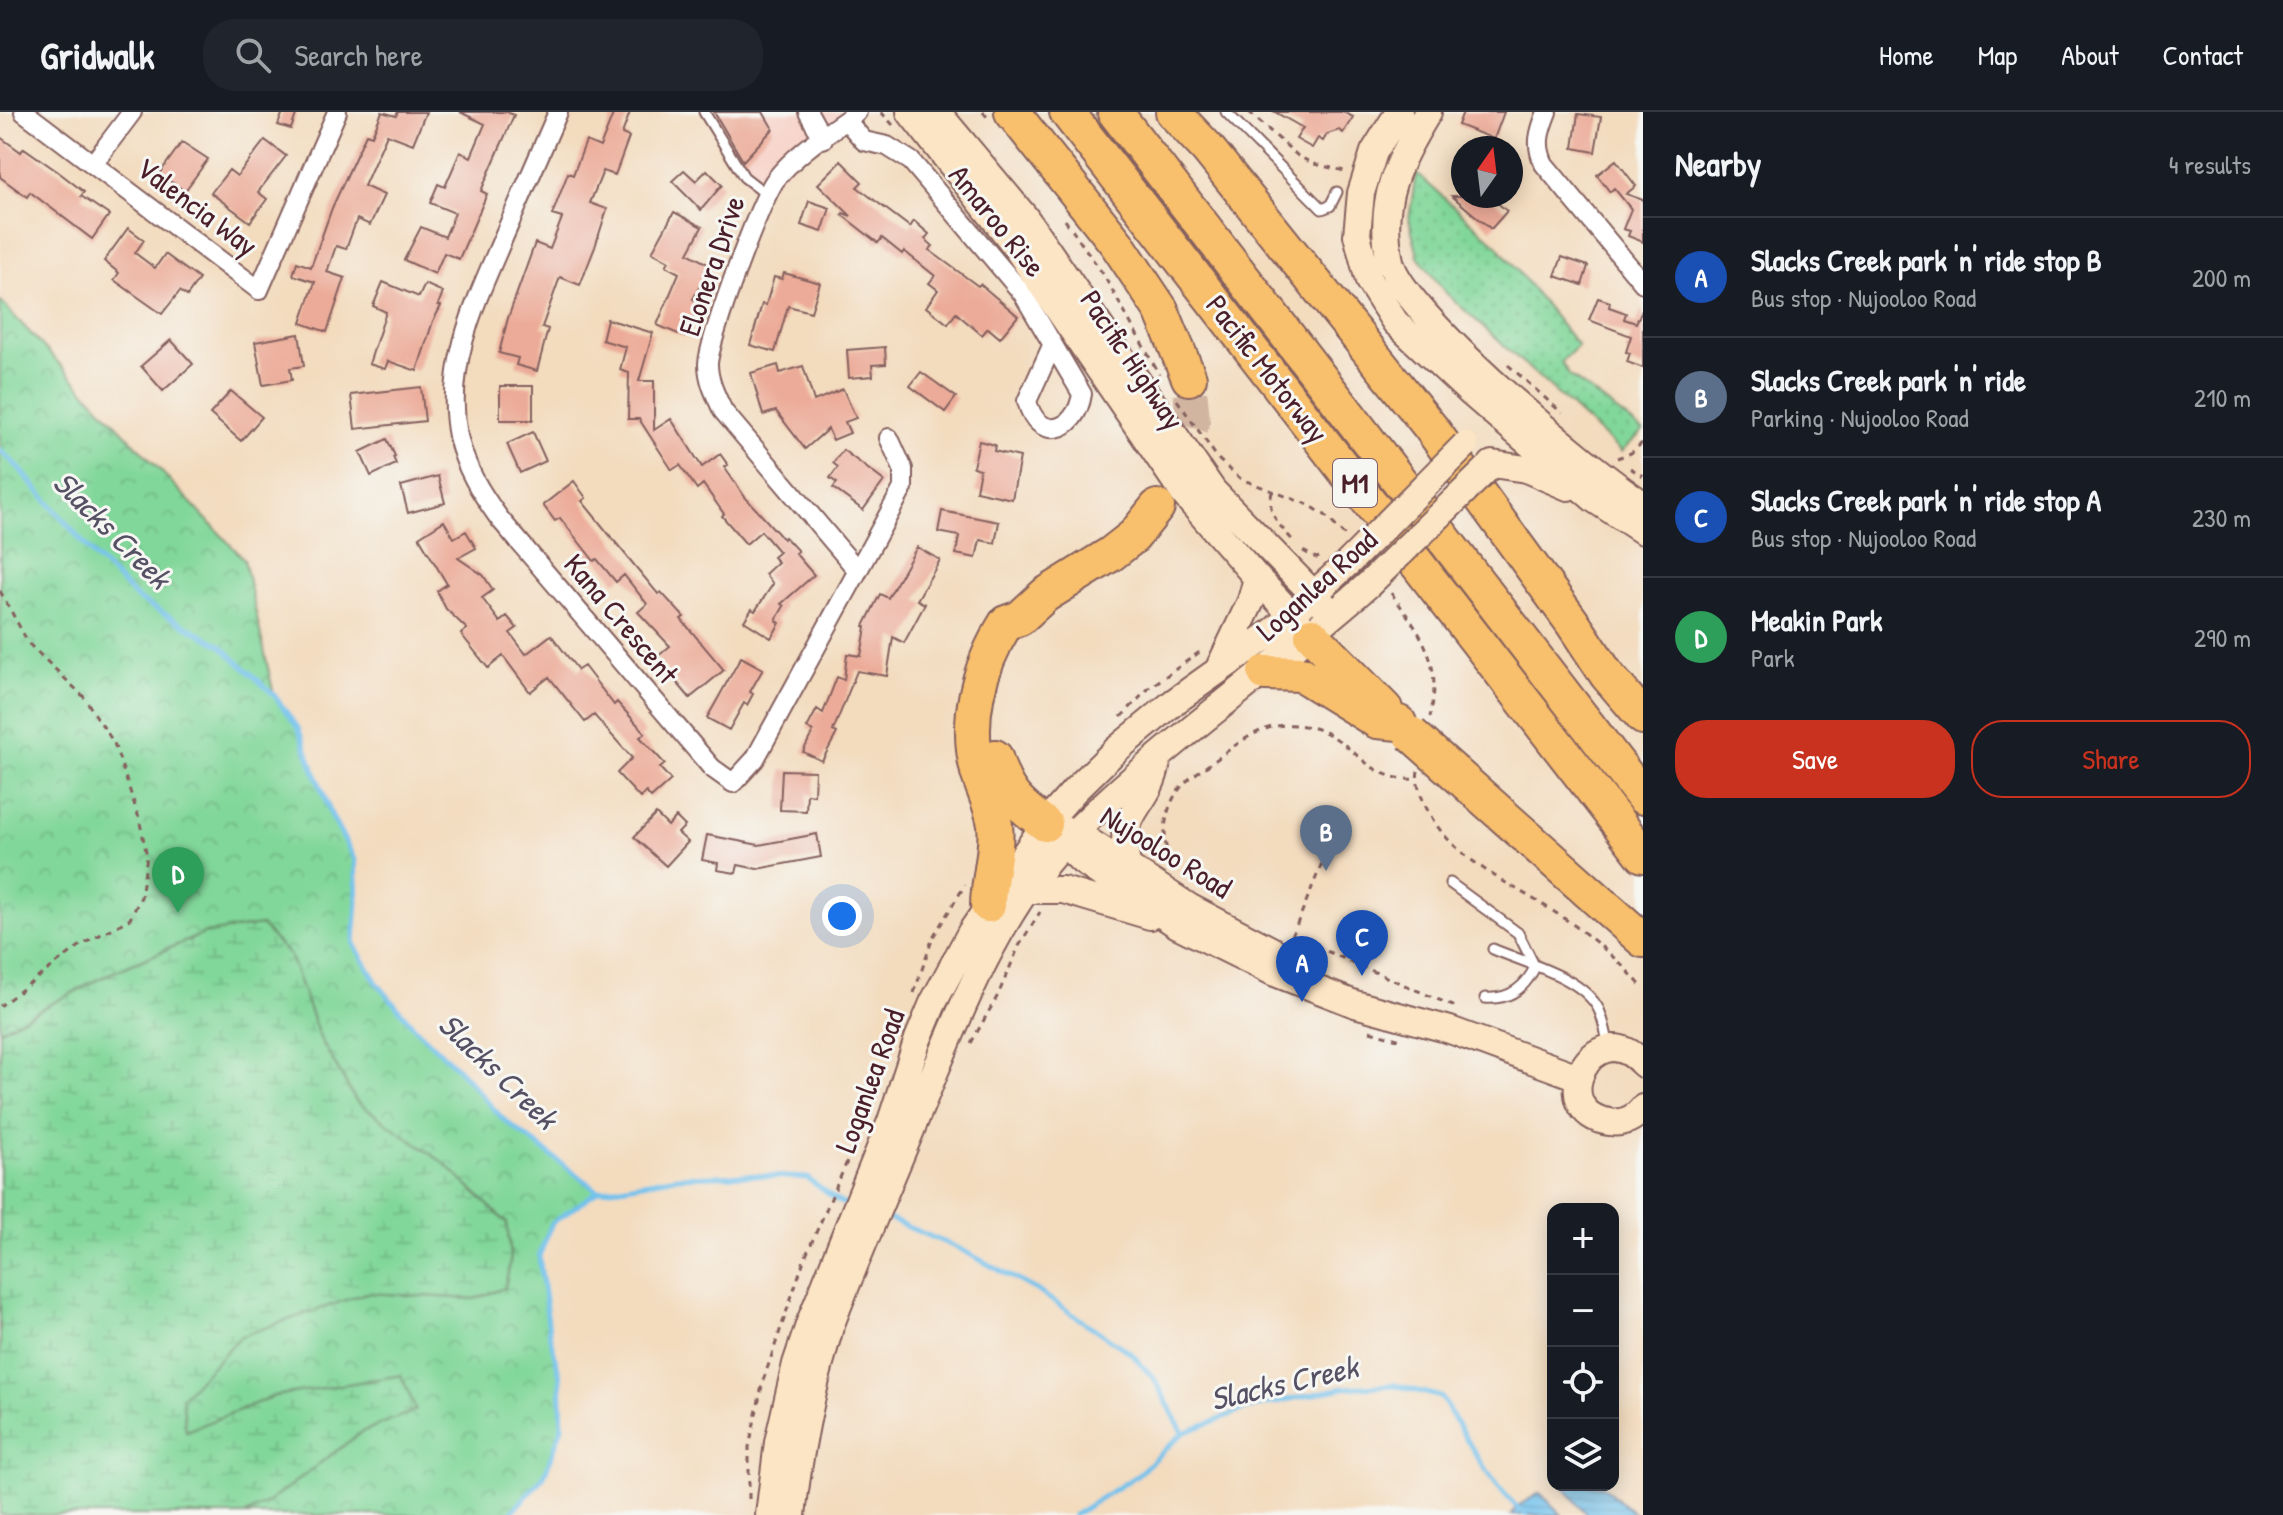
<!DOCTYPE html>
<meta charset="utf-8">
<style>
body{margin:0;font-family:"Patrick Hand",sans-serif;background:#20242c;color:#f1f3f6}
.controls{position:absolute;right:24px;bottom:24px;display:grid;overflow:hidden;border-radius:16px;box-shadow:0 4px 20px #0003}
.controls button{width:72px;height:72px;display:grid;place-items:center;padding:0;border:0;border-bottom:2px solid #363941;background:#171b24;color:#f1f3f6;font:40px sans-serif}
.compass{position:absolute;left:1451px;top:24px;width:72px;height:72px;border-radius:50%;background:#171b24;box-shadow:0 4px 20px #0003;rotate:14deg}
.you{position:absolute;left:842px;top:804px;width:28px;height:28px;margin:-20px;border:6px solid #fff;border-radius:50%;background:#1a73e8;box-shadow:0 0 0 12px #1a73e833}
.badge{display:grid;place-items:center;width:52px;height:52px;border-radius:50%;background:#c8321e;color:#fff;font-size:26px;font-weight:700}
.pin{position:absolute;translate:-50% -66px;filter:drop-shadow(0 2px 4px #0008)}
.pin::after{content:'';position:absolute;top:42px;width:28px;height:24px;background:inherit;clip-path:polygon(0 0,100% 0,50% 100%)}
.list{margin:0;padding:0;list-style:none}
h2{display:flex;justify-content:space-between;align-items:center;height:104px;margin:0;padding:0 32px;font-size:34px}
h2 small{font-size:26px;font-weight:400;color:#9ea1a6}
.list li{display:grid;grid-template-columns:52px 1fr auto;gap:24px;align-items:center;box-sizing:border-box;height:120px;padding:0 32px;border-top:2px solid #363941}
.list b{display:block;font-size:30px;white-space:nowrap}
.list p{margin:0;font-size:26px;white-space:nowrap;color:#9ea1a6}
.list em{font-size:26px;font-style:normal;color:#9ea1a6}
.actions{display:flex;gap:16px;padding:24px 32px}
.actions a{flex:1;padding:18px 0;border:2px solid #c8321e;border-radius:32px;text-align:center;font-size:28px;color:#c8321e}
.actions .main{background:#c8321e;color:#fff}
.icon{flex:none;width:44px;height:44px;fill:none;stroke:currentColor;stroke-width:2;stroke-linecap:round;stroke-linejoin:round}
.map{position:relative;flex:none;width:1643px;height:1403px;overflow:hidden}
header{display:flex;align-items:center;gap:48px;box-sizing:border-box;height:112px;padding:0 40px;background:#171b24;border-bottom:2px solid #363941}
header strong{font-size:38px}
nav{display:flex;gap:44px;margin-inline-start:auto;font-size:28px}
.search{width:560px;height:72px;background:#20242c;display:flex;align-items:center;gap:20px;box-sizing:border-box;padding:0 28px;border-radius:32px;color:#9ea1a6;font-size:30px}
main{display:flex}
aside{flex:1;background:#171b24}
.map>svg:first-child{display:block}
</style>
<header>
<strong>Gridwalk</strong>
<div class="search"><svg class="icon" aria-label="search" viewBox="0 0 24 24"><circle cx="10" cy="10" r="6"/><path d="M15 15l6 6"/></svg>Search here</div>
<nav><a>Home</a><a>Map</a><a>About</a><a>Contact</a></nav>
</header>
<main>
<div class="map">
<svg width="1643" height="1403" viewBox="0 0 1643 1403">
<defs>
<pattern id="grass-dots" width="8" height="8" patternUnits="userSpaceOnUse" patternTransform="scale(2)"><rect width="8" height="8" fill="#81d79a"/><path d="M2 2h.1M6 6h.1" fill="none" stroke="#71b885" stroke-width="1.8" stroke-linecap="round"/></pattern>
<pattern id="wetland-marsh" width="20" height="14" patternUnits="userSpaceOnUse" patternTransform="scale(2)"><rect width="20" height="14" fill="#81d79a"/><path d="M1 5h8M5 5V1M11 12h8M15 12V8" fill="none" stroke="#71b885"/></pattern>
<pattern id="park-crowns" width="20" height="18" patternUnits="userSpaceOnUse" patternTransform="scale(2)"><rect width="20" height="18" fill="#81d79a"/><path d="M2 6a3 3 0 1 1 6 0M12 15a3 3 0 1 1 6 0" fill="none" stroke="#71b885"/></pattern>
<pattern id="water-rules" width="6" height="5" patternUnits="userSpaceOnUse" patternTransform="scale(2)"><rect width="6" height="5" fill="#72c1ec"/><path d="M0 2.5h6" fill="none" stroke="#64a5cb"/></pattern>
</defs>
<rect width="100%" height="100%" fill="#f6f6f2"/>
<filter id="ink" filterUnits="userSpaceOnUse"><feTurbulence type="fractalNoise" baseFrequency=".0125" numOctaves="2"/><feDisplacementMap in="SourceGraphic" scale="16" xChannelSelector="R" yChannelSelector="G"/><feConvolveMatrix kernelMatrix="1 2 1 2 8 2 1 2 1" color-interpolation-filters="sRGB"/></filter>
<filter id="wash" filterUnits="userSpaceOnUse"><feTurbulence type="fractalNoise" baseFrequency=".006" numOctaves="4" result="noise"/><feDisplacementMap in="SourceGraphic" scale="32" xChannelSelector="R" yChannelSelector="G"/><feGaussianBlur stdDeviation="1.8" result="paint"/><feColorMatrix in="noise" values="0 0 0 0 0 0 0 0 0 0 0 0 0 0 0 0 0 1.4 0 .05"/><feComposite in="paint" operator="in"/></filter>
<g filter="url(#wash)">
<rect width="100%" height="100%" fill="#f3dbbe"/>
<path fill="#f7d1c7" d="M 704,0 L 845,0 L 757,87 Z"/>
<path fill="url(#grass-dots)" stroke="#667b62" stroke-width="2" d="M 1416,61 L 1497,133 L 1578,234 L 1561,250 L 1569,263 L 1643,319 L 1621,340 L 1446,181 L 1418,144 L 1409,107 Z"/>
<path fill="url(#wetland-marsh)" stroke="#667b62" stroke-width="2" d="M 261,813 L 290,844 L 320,926 L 356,989 L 444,1051 L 507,1111 L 511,1145 L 505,1176 L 474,1187 L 366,1181 L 187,1319 L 274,1284 L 402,1263 L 417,1298 L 362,1320 L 267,1391 L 245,1403 L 0,1403 L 0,918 L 109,862 L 205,821 Z"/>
<path fill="url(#park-crowns)" stroke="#667b62" stroke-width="2" d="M 0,189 L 244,447 L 274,583 L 298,616 L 332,705 L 355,748 L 357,789 L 354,832 L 377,871 L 414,915 L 459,958 L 503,1007 L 598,1079 L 552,1111 L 539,1144 L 550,1225 L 560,1264 L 562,1315 L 544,1364 L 509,1403 L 245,1403 L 267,1391 L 362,1320 L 416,1298 L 401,1263 L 274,1284 L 186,1319 L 182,1285 L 241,1224 L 366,1181 L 474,1187 L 505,1176 L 511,1145 L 507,1111 L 444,1051 L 356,989 L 320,926 L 290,844 L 261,813 L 205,821 L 109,862 L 0,918 Z"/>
<path fill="url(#water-rules)" stroke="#5e708c" stroke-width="2" d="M 1562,1373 L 1602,1373 L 1636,1403 L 1587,1403 Z
M 1540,1381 L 1562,1403 L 1511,1403 L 1516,1395 Z"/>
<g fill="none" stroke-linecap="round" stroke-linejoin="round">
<path stroke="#72c1ec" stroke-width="5" d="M 0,338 L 18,355 L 96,446 L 138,487 L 220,533 L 274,583 L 298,616 L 332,705 L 355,748 L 357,789 L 354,832 L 377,871 L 414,915 L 459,958 L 503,1007 L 598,1079
M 884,1105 L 960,1137 L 1038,1179 L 1132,1242 L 1155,1268 L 1183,1321
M 509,1403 L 544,1364 L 562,1315 L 560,1264 L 550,1225 L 539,1144 L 552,1111 L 598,1079 L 677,1065 L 749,1063 L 807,1066 L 839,1090 L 848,1093
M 1074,1403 L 1136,1364 L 1183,1321 L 1248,1296 L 1343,1276 L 1394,1273 L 1441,1285 C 1464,1322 1491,1375 1526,1403"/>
</g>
<g id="blocks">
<path fill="#ecab98" d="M 283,0 L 297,0 L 291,17 L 278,13 Z
M 382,0 L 396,4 L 398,0 L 426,0 L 413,32 L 387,22 L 364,74 L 384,83 L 370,113 L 357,107 L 346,137 L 336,134 L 327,160 L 345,166 L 327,220 L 301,211 L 315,170 L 293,163 L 297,150 L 311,155 L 332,96 L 366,22 L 372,24 Z
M 460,0 L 507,0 L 514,3 L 481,79 L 487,82 L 459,147 L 444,141 L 435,162 L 404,148 L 421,115 L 445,125 L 455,101 L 430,91 L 438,72 L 445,75 L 460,40 L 471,45 L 485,12 Z
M 614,0 L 630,0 L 622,22 L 629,25 L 615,63 L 603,59 L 590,91 L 607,97 L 595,135 L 580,173 L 560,165 L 542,215 L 548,217 L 537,259 L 516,253 L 518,246 L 499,241 L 508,206 L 535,131 L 550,137 L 562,106 L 552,103 L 568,61 L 573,63 L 586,29 L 600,35 Z
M 714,0 L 763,0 L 773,17 L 743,49 Z
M 1275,0 L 1343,0 L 1353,5 L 1343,21 L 1339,18 L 1327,22 L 1323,29 L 1318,26 L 1312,36 L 1296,27 L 1303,16 Z
M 1463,0 L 1504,0 L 1494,27 L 1458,13 Z
M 1578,2 L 1601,5 L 1595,40 L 1573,36 Z
M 0,25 L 21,40 L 24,36 L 61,62 L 84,80 L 81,84 L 109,103 L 92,127 L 30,80 L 27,85 L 0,65 Z
M 265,28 L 286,44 L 258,80 L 267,87 L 250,110 L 211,81 L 229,58 L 237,64 Z
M 182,30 L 208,47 L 185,79 L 159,62 Z
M 1616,48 L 1636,74 L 1626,82 L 1643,88 L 1643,130 L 1628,124 L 1630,119 L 1623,117 L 1631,97 L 1614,76 L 1610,80 L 1597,63 Z
M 841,49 L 862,70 L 857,75 L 910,115 L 914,109 L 929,122 L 925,127 L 933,134 L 929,138 L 978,174 L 980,172 L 1018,204 L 1000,226 L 988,216 L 982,223 L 956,201 L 948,212 L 926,195 L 938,178 L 929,171 L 935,164 L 904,139 L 902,142 L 882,126 L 878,131 L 842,103 L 843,101 L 851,104 L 818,72 Z
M 684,58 L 696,69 L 707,58 L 722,73 L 701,98 L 672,69 Z
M 1452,84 L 1489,84 L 1507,99 L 1491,117 Z
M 809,89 L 830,96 L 822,120 L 801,113 Z
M 674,100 L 702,115 L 688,141 L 711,154 L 693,187 L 700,190 L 685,225 L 657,213 L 679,161 L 666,154 L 669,149 L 652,140 Z
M 128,116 L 144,128 L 135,141 L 155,156 L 165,142 L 199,167 L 187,184 L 180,179 L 162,202 L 114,168 L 119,161 L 104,149 Z
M 1562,145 L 1588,154 L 1582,173 L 1555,164 Z
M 784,161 L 820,171 L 811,200 L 788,194 L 775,240 L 750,233 L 762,192 L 766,193 L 774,165 L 782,167 Z
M 383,170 L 419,185 L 425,172 L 443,180 L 438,193 L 441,194 L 433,209 L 417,259 L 388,249 L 385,257 L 369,252 L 386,200 L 373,194 Z
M 1598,186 L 1610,190 L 1609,195 L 1626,201 L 1624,207 L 1636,211 L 1643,196 L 1643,256 L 1627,250 L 1630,241 L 1626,240 L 1631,224 L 1589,208 Z
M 607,207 L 653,221 L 639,269 L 654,269 L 654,318 L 671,307 L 702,355 L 720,342 L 728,353 L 724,355 L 745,385 L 783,427 L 785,425 L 798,439 L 795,441 L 814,463 L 781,492 L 784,494 L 776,508 L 780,511 L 771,526 L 744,509 L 752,497 L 755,499 L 773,472 L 765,462 L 778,450 L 773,445 L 779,440 L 761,419 L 746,432 L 722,404 L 724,402 L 703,372 L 697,377 L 680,353 L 672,358 L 639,307 L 628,307 L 629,261 L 620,258 L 626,235 L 602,228 Z
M 299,222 L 304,254 L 290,256 L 292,268 L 263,273 L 255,230 Z
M 171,228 L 193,252 L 163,279 L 141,254 Z
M 885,235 L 886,252 L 872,253 L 873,264 L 849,266 L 847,238 Z
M 778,253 L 780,261 L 803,254 L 814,289 L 843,277 L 856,306 L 845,310 L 850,321 L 833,328 L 828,317 L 805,337 L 776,299 L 763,303 L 751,261 Z
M 921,260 L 956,285 L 945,300 L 910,274 Z
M 500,274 L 533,274 L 533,308 L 500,308 Z
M 421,275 L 425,309 L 355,317 L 351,283 Z
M 231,279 L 262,305 L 241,329 L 210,302 Z
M 533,320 L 546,349 L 520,361 L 507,332 Z
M 387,327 L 395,344 L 393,345 L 396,352 L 371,364 L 360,340 Z
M 979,329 L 995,333 L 994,339 L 1020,345 L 1012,387 L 976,379 L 980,357 L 973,355 Z
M 843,338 L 884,369 L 863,398 L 833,376 L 837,371 L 830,366 L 838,355 L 833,351 Z
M 438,364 L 445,391 L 408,401 L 401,374 Z
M 574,369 L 586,386 L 582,389 L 616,431 L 658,482 L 661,480 L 684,505 L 681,507 L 724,558 L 690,586 L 656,546 L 670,534 L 638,500 L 647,492 L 624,463 L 616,470 L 597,447 L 594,449 L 560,406 L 555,409 L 543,393 Z
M 942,399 L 999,410 L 995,431 L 980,428 L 976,446 L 956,442 L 959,424 L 938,420 Z
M 444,409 L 454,426 L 466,419 L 476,436 L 458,446 L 483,463 L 493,478 L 482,486 L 500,510 L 507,504 L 517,516 L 510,521 L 526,542 L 551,523 L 578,558 L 584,554 L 614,593 L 617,590 L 645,621 L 640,625 L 665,652 L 660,656 L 671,668 L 651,686 L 646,680 L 640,686 L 617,661 L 632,646 L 594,603 L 585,610 L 549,565 L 530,580 L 503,544 L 488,556 L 461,522 L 467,517 L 446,497 L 437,479 L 447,472 L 419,425 Z
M 917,435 L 940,448 L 917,488 L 925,492 L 904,531 L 893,525 L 887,564 L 857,559 L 833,619 L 837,621 L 822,649 L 803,640 L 813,619 L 807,616 L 817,597 L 823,601 L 837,565 L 844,568 L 847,542 L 861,544 L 866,515 L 864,514 L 880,482 L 888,486 Z
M 741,545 L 763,557 L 750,580 L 753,582 L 747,593 L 744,591 L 729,618 L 707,606 Z
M 782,658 L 815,659 L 814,683 L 807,682 L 806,699 L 780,698 Z
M 656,702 L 668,714 L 676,705 L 685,714 L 678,721 L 688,730 L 666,754 L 634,725 Z
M 817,722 L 821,745 L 757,757 L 738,753 L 736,761 L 717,758 L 718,751 L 702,748 L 707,723 L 759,733 Z"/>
</g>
</g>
<g filter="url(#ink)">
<use href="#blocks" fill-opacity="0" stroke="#85615e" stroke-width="2"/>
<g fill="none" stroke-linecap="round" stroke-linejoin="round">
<path stroke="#d1b5a1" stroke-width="34" stroke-dasharray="34 17" stroke-linecap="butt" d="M 1174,363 L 1193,309 L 1189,266"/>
<g stroke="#85615e" stroke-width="13">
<path id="lane" d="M 704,0 L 744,65 L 766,82
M 1226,0 L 1322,97 L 1330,94 L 1337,80
M 1450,771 L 1518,821 L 1535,855 C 1525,876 1509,888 1485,886
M 1493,837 C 1525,851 1583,865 1599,898 C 1604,909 1606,922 1609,934"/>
</g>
<g stroke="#85615e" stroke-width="22">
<path id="street" d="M 24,0 L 259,178 L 337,0
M 558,0 C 540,41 522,83 504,124 C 477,187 444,253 458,324 C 465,356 481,381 499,406 L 712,656 L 733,671 L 755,647 L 903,376 L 903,357 L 889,326
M 808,0 L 823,27
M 857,0 C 830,20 797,40 776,67 C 761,86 709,227 708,252 C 708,269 716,284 723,299 L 858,459
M 1547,0 C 1539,20 1535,33 1544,52 L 1643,171
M 846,8 L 864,29 L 887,34 L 911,49 L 1023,182 L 1082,282 C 1076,322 1037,330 1027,289 L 1052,234
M 93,52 L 132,0"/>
</g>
<g stroke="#85615e" stroke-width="30">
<path id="secondary" d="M 910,0 L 1011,128 L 1184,382 L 1257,466 L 1302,514
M 937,0 L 1024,104 L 1213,379 L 1324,493
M 1399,0 L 1374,40 L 1361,81 L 1357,123 L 1369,169 L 1395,210 L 1472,282 L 1594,387 L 1643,419
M 1428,0 C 1398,50 1377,89 1390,149 C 1402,202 1592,360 1643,392
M 1492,352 L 1526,357 L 1568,375
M 1220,554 L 1251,489 L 1257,466
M 1060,716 L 1076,721 L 1189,795 L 1296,851
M 1053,721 L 1082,749 L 1176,812 L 1275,861 L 1355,892 L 1450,918 L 1578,965
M 1128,757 C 1114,697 1149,698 1157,650
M 1028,778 L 1063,778 L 1150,804
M 1643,952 C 1593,897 1543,1002 1610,1010 C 1623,1012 1635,1006 1643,996
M 769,1403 L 778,1330 L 796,1252 L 810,1210 L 891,1009 L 918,927 L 933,891 L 971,820 L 1045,712 L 1075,678 L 1116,638 L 1174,590 L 1275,518 L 1349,450
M 792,1403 C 799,1339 812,1277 830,1215 C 855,1148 884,1084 911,1018 C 950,924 993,805 1064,731 C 1157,636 1270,560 1369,472"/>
</g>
<g stroke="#85615e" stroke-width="38">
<path id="highway" d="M 1012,0 L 1117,132 L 1161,198 L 1189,266
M 1067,0 L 1643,743
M 1115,0 L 1643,685
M 1173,0 L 1207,36 L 1431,316 L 1572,510 L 1607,563 L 1643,605
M 1312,523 L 1385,597
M 1265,561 L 1301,562 L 1377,609 L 1399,611
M 995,645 C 1005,680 1016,691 1045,712
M 1455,661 L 1643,828
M 988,793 C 988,767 998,739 995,713 C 992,694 983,677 978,660 C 965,608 978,556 1006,511 L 1020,506 L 1045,483 L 1111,442 L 1134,424 L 1157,395"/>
</g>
<path stroke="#85615e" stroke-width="3" stroke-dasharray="6 6" stroke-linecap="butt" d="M 881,0 L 893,13
M 983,0 L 988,6
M 1249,0 L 1298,44 L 1314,52 L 1345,59
M 1065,108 L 1103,162 L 1159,262
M 1508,253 L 1562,301
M 1177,288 L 1219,348 L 1241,367 L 1309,393 L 1325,403 L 1346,425
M 1617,346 L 1631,341 L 1643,330
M 1630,356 L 1643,364
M 1272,380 C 1266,403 1281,414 1295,431
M 1303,439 L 1316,446 L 1325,444
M 0,479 L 29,532 L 83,584 L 114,631 L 139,706 L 147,744 L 141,785 L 130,807 L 81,833 L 0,894
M 1391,481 C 1422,523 1443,550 1430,605
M 1121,605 L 1149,576 L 1204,537
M 1418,659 C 1416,669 1419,678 1423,688 C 1446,748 1515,772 1565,807 C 1593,826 1621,850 1643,876
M 1174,759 C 1160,733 1162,695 1183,673 C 1192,663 1206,655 1217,647 C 1244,626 1268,608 1304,614 C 1353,621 1362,670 1416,667
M 1292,824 L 1334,722
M 1294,825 L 1453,894 L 1452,898
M 914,881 L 933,825 L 965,773
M 1370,919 L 1401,928
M 971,931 L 998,883 L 1019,834 L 1040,800
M 749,1387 L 749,1335 L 763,1269 L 804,1148 L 878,979"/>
<use href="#lane" stroke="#fff" stroke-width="9"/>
<use href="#street" stroke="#fff" stroke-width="18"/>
<use href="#secondary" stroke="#fce5c4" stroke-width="26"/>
<use href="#highway" stroke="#f8bf6c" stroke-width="34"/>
<g stroke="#85615e" stroke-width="30" stroke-linecap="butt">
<path id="secondary-bridge" d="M 1349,450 L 1465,333
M 1369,472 L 1487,357"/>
</g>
<g stroke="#85615e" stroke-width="38" stroke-linecap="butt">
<path id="highway-bridge" d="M 1411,622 L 1455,661"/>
</g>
<use href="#secondary-bridge" stroke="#fce5c4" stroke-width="26"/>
<use href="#highway-bridge" stroke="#f8bf6c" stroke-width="34"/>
</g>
</g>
<g text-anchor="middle" stroke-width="6" stroke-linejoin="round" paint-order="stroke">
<rect fill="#f6f6f2" stroke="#7e6067" stroke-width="2" x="1333" y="347" width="44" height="48" rx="6"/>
<g font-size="28" font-weight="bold" fill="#4a1f2b">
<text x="1355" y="381">M1</text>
</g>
<g font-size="30" fill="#4a1f2b" stroke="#f6f6f2">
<text transform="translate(197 95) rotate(37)" y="10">Valencia Way</text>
<text transform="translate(997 109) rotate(51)" y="10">Amaroo Rise</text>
<text transform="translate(712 154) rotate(-71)" y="10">Elonera Drive</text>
<text transform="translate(1132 248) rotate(56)" y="10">Pacific Highway</text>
<text transform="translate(1267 257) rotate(52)" y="10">Pacific Motorway</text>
<text transform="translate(1317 473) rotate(-42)" y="10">Loganlea Road</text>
<text transform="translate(621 507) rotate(50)" y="10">Kana Crescent</text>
<text transform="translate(1166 740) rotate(32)" y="10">Nujooloo Road</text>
<text transform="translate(870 969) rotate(-70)" y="10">Loganlea Road</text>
</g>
<g font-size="32" font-style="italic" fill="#565065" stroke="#f6f6f2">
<text transform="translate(112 418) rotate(45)" y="11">Slacks Creek</text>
<text transform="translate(498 959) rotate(44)" y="11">Slacks Creek</text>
<text transform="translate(1284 1271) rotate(-13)" y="11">Slacks Creek</text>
</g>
</g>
</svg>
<div class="controls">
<button>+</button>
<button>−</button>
<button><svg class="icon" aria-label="locate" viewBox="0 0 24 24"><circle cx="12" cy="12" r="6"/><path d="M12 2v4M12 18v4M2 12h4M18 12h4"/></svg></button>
<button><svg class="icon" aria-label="layers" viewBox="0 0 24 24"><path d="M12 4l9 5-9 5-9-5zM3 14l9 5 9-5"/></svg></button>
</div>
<svg class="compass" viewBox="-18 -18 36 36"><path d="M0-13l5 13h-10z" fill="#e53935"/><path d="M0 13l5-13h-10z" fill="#9ea1a6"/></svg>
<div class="you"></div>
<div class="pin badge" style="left:1302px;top:890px;background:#1a4fb4">A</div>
<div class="pin badge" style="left:1326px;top:759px;background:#5c6f8a">B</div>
<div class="pin badge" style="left:1362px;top:864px;background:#1a4fb4">C</div>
<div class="pin badge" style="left:178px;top:801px;background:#2e9e5b">D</div>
</div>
<aside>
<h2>Nearby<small>4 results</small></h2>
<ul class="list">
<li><span class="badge" style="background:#1a4fb4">A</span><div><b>Slacks Creek park 'n' ride stop B</b><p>Bus stop · Nujooloo Road</p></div><em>200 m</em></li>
<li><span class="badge" style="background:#5c6f8a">B</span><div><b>Slacks Creek park 'n' ride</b><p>Parking · Nujooloo Road</p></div><em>210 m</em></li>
<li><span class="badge" style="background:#1a4fb4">C</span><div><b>Slacks Creek park 'n' ride stop A</b><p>Bus stop · Nujooloo Road</p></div><em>230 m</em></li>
<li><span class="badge" style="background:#2e9e5b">D</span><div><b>Meakin Park</b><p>Park</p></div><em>290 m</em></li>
</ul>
<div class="actions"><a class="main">Save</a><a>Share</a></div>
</aside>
</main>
